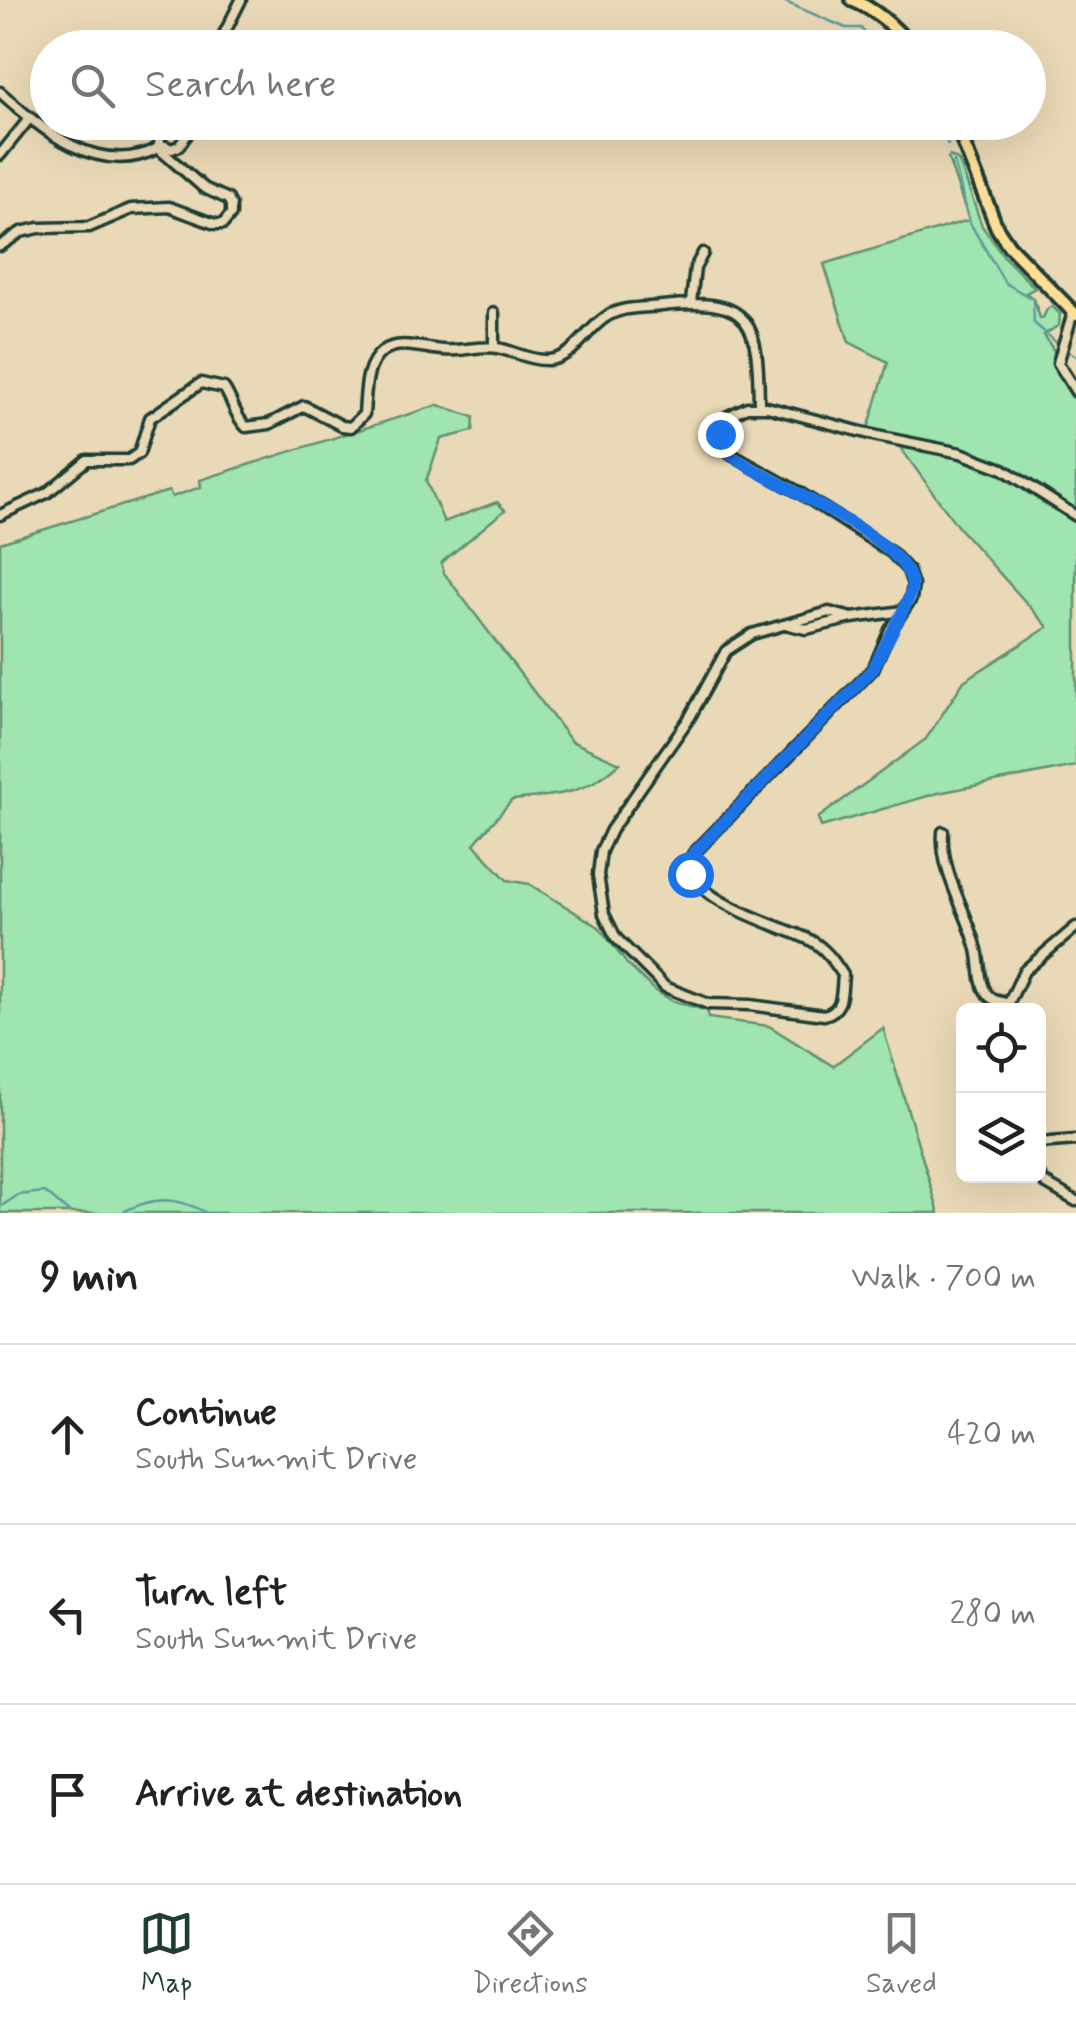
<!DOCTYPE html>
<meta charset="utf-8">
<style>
body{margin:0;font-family:Mynerve,sans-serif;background:#f2f2f2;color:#222}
.controls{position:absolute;right:30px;bottom:30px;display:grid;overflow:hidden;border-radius:15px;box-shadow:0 10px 40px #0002}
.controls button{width:90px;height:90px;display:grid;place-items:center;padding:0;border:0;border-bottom:2px solid #e0e0e0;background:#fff;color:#222;font:50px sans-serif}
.stop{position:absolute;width:30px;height:30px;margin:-22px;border:8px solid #1a73e8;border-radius:50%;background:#fff}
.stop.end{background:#1a73e8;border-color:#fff;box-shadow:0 2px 10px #0008}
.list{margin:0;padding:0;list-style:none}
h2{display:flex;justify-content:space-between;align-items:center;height:130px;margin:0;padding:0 40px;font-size:42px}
h2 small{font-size:32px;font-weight:400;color:#767676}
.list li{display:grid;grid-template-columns:65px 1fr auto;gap:30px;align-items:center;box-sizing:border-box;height:180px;padding:0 40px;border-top:2px solid #e0e0e0}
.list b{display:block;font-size:38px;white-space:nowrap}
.list p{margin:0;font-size:32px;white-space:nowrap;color:#767676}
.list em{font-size:32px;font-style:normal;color:#767676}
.icon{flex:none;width:55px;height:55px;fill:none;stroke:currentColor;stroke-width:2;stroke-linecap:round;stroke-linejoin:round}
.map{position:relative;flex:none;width:1076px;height:1213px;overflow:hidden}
.search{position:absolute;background:#fff;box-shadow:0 10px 40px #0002;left:30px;right:30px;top:30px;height:110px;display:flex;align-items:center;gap:25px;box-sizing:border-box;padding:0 35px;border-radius:55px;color:#767676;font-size:38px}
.sheet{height:670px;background:#fff}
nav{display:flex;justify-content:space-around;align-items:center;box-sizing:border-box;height:140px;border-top:2px solid #e0e0e0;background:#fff;font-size:28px;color:#767676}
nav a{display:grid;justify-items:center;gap:5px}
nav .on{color:#1f3d34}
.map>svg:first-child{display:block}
</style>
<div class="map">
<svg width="1076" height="1213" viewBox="0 0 1076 1213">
<rect width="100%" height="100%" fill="#ead9b6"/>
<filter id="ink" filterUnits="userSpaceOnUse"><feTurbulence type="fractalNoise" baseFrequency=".01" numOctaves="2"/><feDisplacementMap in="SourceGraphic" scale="20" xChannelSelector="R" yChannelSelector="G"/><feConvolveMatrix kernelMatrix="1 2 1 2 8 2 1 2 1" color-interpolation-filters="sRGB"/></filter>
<g filter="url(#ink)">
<path fill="#a0e4b0" stroke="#609072" stroke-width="2.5" d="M 950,156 L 959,161 L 982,226 L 1005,258 L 1035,288 L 1026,293 L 1034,299 L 1040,318 L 1043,318 L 1047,309 L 1052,306 L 1060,314 L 1059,325 L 1044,335 L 1054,351 L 1055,371 L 1076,397 L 1076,511 L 988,458 L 868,429 L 888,362 L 849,342 L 824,264 L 969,220 L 948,158 Z
M 438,405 L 474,417 L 473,431 L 441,439 L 426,481 L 444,522 L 497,502 L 505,510 L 441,563 L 444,573 L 571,741 L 620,763 C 585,795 558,795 512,800 L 474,844 L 507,880 L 529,884 L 599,927 L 627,964 L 654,990 L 673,1001 L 708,1011 L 708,1018 L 769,1026 L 833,1066 L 883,1028 L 939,1213 L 0,1213 L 0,543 L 169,491 L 172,497 L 201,487 L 200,480 Z
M 897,443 L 967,458 L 1002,472 L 1076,520 L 1076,766 L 938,793 L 821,827 L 818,818 L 926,739 L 964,681 L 1048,627 L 958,527 Z"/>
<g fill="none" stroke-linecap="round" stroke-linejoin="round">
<path stroke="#5f9b9d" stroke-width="2.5" d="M 723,0 L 783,1 L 846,28 L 861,28 L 876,48
M 939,125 L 948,145
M 954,162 L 970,223 L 1005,283 L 1033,299 L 1034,323 L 1058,344
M 1067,350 L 1076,356
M 0,1207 L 18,1195 L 45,1192 L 70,1213
M 121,1213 C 154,1196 175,1196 207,1213
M 249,1213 L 252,1213"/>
<g stroke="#1f3d34" stroke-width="15">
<path id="minor" d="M 217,48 L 241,0
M 0,92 C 41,129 99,179 158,148 L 164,122
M 235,122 L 252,127 L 282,122
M 160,144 L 172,149 L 179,146 L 196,122
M 0,155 L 29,119
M 0,246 L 21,232 L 39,228 L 89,227 L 131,209 L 169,207 L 215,224 L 223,224 L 231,214 L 231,205 L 228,199 L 204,188 L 158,148
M 691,302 L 695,268 L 703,253
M 1073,312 L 1058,363 L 1076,392
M 494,313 L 494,347
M 0,515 L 47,493 L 87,460 L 129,460 L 139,453 L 150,418 L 201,383 L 224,388 C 233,401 234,415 246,427 L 269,424 L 304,406 L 342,426 L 351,427 L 364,414 C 366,393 364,365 383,351 C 399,339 425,349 443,350 C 461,352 480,345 497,348 C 514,351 531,361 549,360 C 573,358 585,332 603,319 C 619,306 642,308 662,306 C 754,296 758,322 759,406
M 852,618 L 829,612 L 752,634 L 726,651 L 690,717 L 611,830 L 601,851 L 598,875 L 604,914 L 616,938 L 665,987 L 708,1004 L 750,1005 L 824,1015 C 844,1010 841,993 843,975 C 834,961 825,948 810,940 C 781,925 672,897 693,854 L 873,669 L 890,630 L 911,599 L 913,585 L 908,570 L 892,553 L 797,491 L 732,455 L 724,448 L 720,434 L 728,416 L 747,407 L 767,407 L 877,436 L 961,453 L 1003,469 L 1076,516
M 789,625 L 806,629 L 852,618 L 903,611
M 943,832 C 940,872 966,909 976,946 C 981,960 978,980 986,992 C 990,1000 998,1001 1006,1003
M 1005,1011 L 1024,971 L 1076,927
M 1038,1143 L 1076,1140
M 1038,1173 L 1045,1183 L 1076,1201"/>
</g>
<g stroke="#1f3d34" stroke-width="18">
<path id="major" d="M 852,0 C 875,9 896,28 912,48
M 955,122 L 997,228 L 1009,246 L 1076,315"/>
</g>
<use href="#minor" stroke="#ead9b6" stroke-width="8"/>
<use href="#major" stroke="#fedd96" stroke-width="10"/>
</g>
</g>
<g fill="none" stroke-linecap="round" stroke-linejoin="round" filter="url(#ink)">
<path stroke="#1a73e8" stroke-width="12" d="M 690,874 L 688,864 L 693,854 L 873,669 C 880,653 913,597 912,586 C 912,540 764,481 729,454 C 722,448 721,442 720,434"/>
</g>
</svg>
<div class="controls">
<button><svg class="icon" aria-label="locate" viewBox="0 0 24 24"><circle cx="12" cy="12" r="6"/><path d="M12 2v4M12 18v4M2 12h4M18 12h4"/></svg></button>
<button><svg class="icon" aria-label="layers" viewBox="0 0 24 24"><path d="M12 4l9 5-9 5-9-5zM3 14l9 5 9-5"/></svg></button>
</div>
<div class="stop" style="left:690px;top:874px"></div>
<div class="stop end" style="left:720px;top:434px"></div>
<div class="search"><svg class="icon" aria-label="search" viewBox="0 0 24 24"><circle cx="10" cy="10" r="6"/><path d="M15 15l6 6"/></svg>Search here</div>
</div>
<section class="sheet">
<h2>9 min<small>Walk · 700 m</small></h2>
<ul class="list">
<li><svg class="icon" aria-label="ahead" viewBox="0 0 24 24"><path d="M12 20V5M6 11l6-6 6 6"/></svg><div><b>Continue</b><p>South Summit Drive</p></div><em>420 m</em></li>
<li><svg class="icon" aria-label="left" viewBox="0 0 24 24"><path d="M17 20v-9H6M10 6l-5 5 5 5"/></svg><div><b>Turn left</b><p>South Summit Drive</p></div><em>280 m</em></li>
<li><svg class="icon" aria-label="arrive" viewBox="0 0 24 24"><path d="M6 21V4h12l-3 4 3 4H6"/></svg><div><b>Arrive at destination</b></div></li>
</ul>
</section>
<nav>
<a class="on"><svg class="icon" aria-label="map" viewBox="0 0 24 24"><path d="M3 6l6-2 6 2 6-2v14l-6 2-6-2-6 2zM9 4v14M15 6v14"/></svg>Map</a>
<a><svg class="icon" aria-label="directions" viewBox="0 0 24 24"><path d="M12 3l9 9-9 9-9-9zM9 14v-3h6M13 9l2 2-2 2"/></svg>Directions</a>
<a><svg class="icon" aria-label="saved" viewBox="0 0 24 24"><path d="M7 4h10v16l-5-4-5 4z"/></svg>Saved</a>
</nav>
